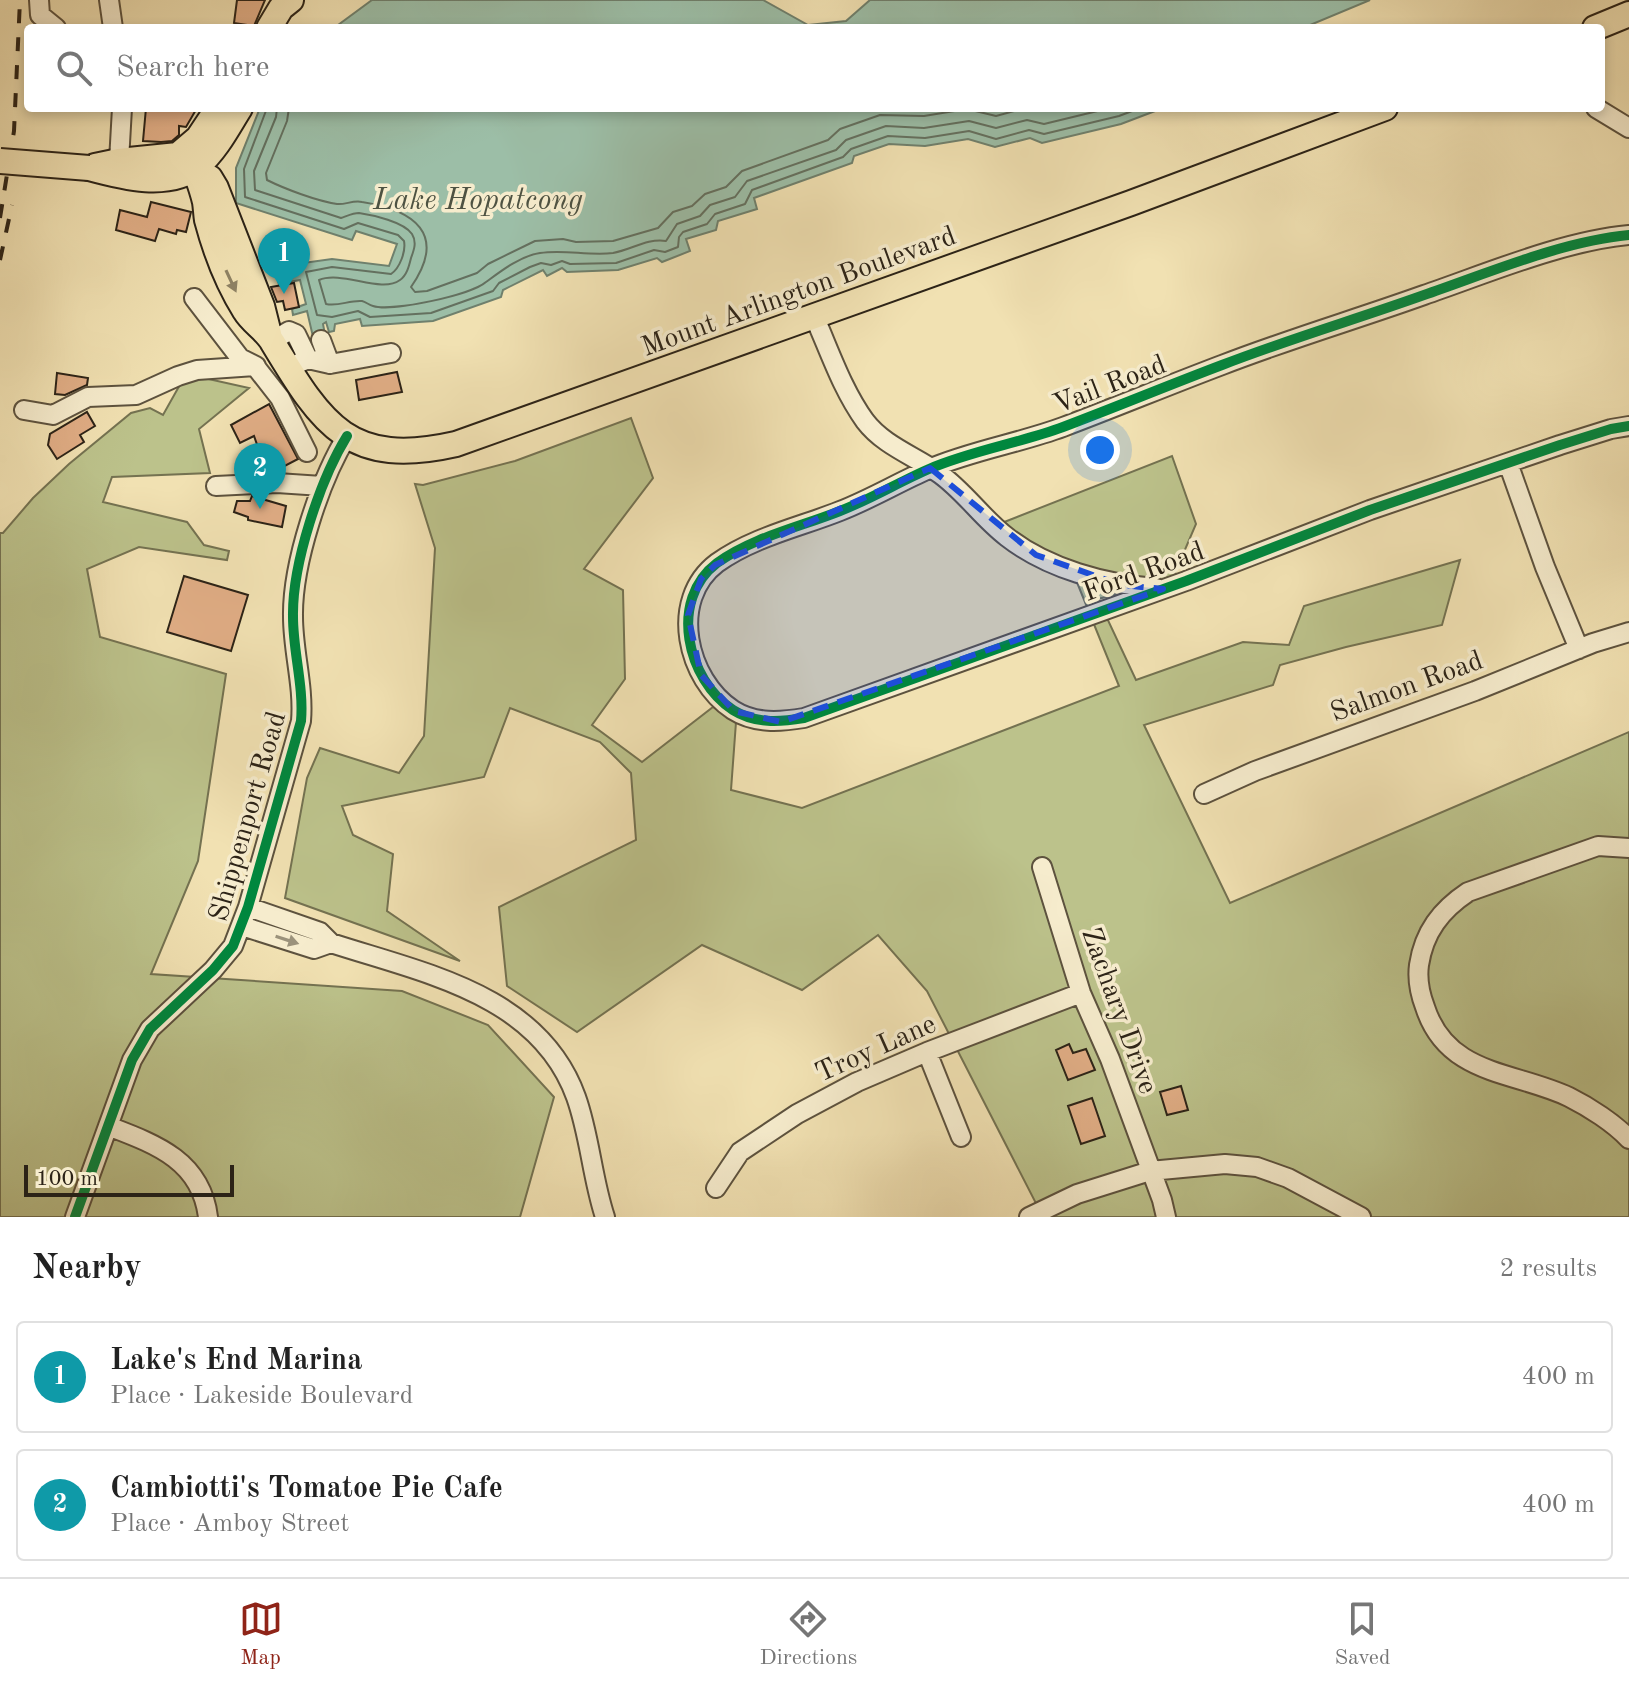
<!DOCTYPE html>
<meta charset="utf-8">
<style>
body{margin:0;font-family:"Old Standard TT",serif;background:#f6f6f6;color:#222}
.scale{position:absolute;left:24px;bottom:20px;width:210px;box-sizing:border-box;padding-left:8px;border:4px solid #2c2317;border-top:0;font-size:22px;line-height:28px;white-space:nowrap;color:#2c2317;-webkit-text-stroke:6px #f6eccd;paint-order:stroke}
.you{position:absolute;left:1100px;top:450px;width:28px;height:28px;margin:-20px;border:6px solid #fff;border-radius:50%;background:#1a73e8;box-shadow:0 0 0 12px #1a73e833}
.badge{display:grid;place-items:center;width:52px;height:52px;border-radius:50%;background:#8f2418;color:#fff;font-size:26px;font-weight:700}
.pin{position:absolute;translate:-50% -66px;filter:drop-shadow(0 2px 4px #0008)}
.pin::after{content:'';position:absolute;top:42px;width:28px;height:24px;background:inherit;clip-path:polygon(0 0,100% 0,50% 100%)}
.list{margin:0;padding:0;list-style:none}
h2{display:flex;justify-content:space-between;align-items:center;height:104px;margin:0;padding:0 32px;font-size:34px}
h2 small{font-size:26px;font-weight:400;color:#767676}
.list li{display:grid;grid-template-columns:52px 1fr auto;gap:24px;align-items:center;box-sizing:border-box;height:112px;margin:0 16px 16px;padding:0 16px;border:2px solid #e0e0e0;border-radius:8px}
.list b{display:block;font-size:30px;white-space:nowrap}
.list p{margin:0;font-size:26px;white-space:nowrap;color:#767676}
.list em{font-size:26px;font-style:normal;color:#767676}
.icon{flex:none;width:44px;height:44px;fill:none;stroke:currentColor;stroke-width:2;stroke-linecap:round;stroke-linejoin:round}
.map{position:relative;flex:none;width:1629px;height:1217px;overflow:hidden}
.search{position:absolute;background:#fff;box-shadow:0 4px 12px #0003;left:24px;right:24px;top:24px;height:88px;display:flex;align-items:center;gap:20px;box-sizing:border-box;padding:0 28px;border-radius:8px;color:#767676;font-size:30px}
.sheet{height:360px;background:#fff}
nav{display:flex;justify-content:space-around;align-items:center;box-sizing:border-box;height:112px;border-top:2px solid #e0e0e0;background:#fff;font-size:22px;color:#767676}
nav a{display:grid;justify-items:center;gap:4px}
nav .on{color:#8f2418}
.map>svg:first-child{display:block}
</style>
<div class="map">
<svg width="1629" height="1217" viewBox="0 0 1629 1217">
<rect width="100%" height="100%" fill="#f1e1b2"/>
<filter id="stains"><feTurbulence type="fractalNoise" baseFrequency=".0025" numOctaves="4"/><feColorMatrix values="0 0 0 0 .2 0 0 0 0 .09 0 0 0 0 .02 0 0 0 .5 -.17"/></filter>
<radialGradient id="worn" r=".72"><stop offset=".6" stop-color="#630" stop-opacity="0"/><stop offset="1" stop-color="#630" stop-opacity=".3"/></radialGradient>
<path fill="#bcc28b" stroke="#747251" stroke-width="2" d="M 186,374 L 249,388 L 199,429 L 210,473 L 112,477 L 103,502 L 187,522 L 204,545 L 229,551 L 227,560 L 139,547 L 87,569 L 100,637 L 226,674 L 198,861 L 151,974 L 402,991 L 488,1025 L 554,1097 L 520,1217 L 0,1217 L 0,533 L 3,533 L 33,498 L 69,464 L 131,413 L 150,408 L 163,415 Z
M 631,418 L 653,478 L 584,569 L 623,590 L 625,679 L 592,725 L 642,762 L 713,707 L 736,722 L 731,790 L 802,808 L 1119,686 L 1072,570 L 994,526 L 1172,456 L 1196,524 L 1172,580 L 1098,599 L 1136,680 L 1243,642 L 1289,645 L 1304,606 L 1460,560 L 1442,625 L 1346,647 L 1280,665 L 1273,685 L 1144,725 L 1230,903 L 1629,732 L 1629,1217 L 1043,1217 L 927,991 L 878,935 L 802,990 L 702,945 L 577,1032 L 507,986 L 499,907 L 636,840 L 631,773 L 600,742 L 510,708 L 484,777 L 342,806 L 353,835 L 393,854 L 387,911 L 460,961 L 285,898 L 307,778 L 320,748 L 399,773 L 424,736 L 435,548 L 415,484 L 423,485 L 515,461 Z"/>
<path fill="#9cbea7" stroke="#6f806d" stroke-width="2" d="M 372,0 L 763,0 L 808,25 L 846,21 L 870,0 L 1370,0 L 1303,28 L 334,28 Z
M 260,108 L 1163,108 L 1121,124 L 1042,143 L 1030,138 L 995,147 L 968,139 L 925,146 L 889,144 L 854,156 L 852,163 L 754,198 L 757,209 L 718,221 L 716,230 L 686,239 L 690,251 L 662,262 L 657,258 L 618,270 L 567,272 L 562,268 L 547,276 L 543,270 L 503,290 L 501,297 L 433,321 L 362,326 L 360,319 L 335,324 L 334,331 L 329,332 L 326,322 L 323,324 L 326,340 L 314,341 L 307,311 L 293,315 L 292,309 L 306,304 L 300,280 L 279,284 L 274,267 L 332,259 L 389,266 L 397,244 L 356,231 L 352,240 L 236,203 L 236,168 Z"/>
<g fill="none" stroke-linecap="round" stroke-linejoin="round">
<path stroke="#64705f" stroke-width="2" d="M 267,108 L 244,169 L 245,197 L 344,229 L 358,223 L 398,235 L 404,241 C 406,251 400,268 391,274 L 332,267 L 306,272 L 317,315 L 332,317 L 358,311 L 370,317 L 431,313 L 493,291 L 499,283 L 530,267 L 541,263 L 551,265 L 562,261 L 570,264 L 616,263 L 654,250 L 665,252 L 678,247 L 679,237 L 683,232 L 707,224 L 715,214 L 745,204 L 752,190 L 843,157 L 851,149 L 888,136 L 925,138 L 969,131 L 996,139 L 1029,130 L 1044,134 L 1119,116 L 1140,108
M 277,108 L 276,117 L 254,171 L 255,190 L 341,218 C 347,216 353,213 359,213 C 373,215 404,222 412,234 C 417,242 414,250 411,258 C 409,266 407,275 400,280 C 381,294 342,270 319,280 L 326,304 C 338,307 349,300 362,301 C 366,302 369,305 373,306 C 392,312 471,295 486,282 C 501,271 520,256 540,253 C 564,249 588,256 613,253 C 631,250 647,238 666,241 L 677,224 L 700,216 L 710,205 L 735,197 L 747,181 L 836,150 L 846,140 L 886,126 L 924,128 L 969,121 L 996,128 L 1027,120 L 1044,124 L 1110,108
M 289,108 L 287,121 L 266,173 L 267,180 C 285,189 317,201 337,204 C 345,205 353,200 362,202 C 414,210 448,234 411,287 L 415,292 L 427,291 L 477,273 L 488,264 L 535,241 L 563,239 L 576,242 L 613,241 L 658,228 L 673,212 L 692,206 L 705,194 L 726,187 L 742,171 L 828,140 L 840,129 L 880,115 L 924,116 L 967,109 L 996,116 L 1025,108"/>
</g>
<path fill="#e0ad85" stroke="#2c2317" stroke-width="2" d="M 237,0 L 265,0 L 254,26 L 234,23 Z
M 146,108 L 197,108 L 186,127 L 179,126 L 179,135 L 172,141 L 161,142 L 143,141 Z
M 151,202 L 191,212 L 186,232 L 177,230 L 176,234 L 159,229 L 155,241 L 116,230 L 120,210 L 147,217 Z
M 294,283 L 299,307 L 285,310 L 283,301 L 277,302 L 271,287 Z
M 397,372 L 402,392 L 359,400 L 356,380 Z
M 57,373 L 88,378 L 87,385 L 65,395 L 55,394 Z
M 269,404 L 298,459 L 277,470 L 274,465 L 266,470 L 254,436 L 240,443 L 231,425 Z
M 87,412 L 95,426 L 80,435 L 84,442 L 57,459 L 48,445 L 50,434 Z
M 252,496 L 286,506 L 282,527 L 248,520 L 248,517 L 234,512 L 237,501 L 250,501 Z
M 184,576 L 248,595 L 231,651 L 167,632 Z
M 1069,1044 L 1073,1053 L 1086,1049 L 1095,1070 L 1068,1080 L 1056,1050 Z
M 1181,1086 L 1188,1110 L 1167,1115 L 1160,1092 Z
M 1092,1098 L 1105,1136 L 1081,1144 L 1068,1106 Z"/>
<g fill="none" stroke-linecap="round" stroke-linejoin="round">
<g stroke="#5d523e" stroke-width="22">
<path id="minor" d="M 39,0 L 40,15 L 56,28
M 109,0 L 113,28
M 1596,108 L 1629,128
M 119,161 L 122,108
M 1629,235 C 1563,241 1488,273 1424,295 C 1357,319 1289,339 1222,365 C 1169,385 1116,407 1063,427 C 1020,443 970,451 929,469 C 899,482 871,499 840,511 C 800,527 753,537 717,563 C 668,600 687,680 733,710 C 755,724 780,722 804,718 L 1186,581 L 1370,510 L 1560,445 L 1611,429 L 1629,426
M 194,298 L 240,358 L 256,366
M 814,316 C 830,352 842,389 865,421 C 884,446 915,456 940,474 C 965,492 982,518 1007,537 C 1048,569 1105,584 1156,588
M 321,340 L 330,364
M 272,341 L 289,331 L 296,334 L 308,359 L 299,363
M 308,359 L 330,364 L 391,353
M 24,410 L 53,415 L 88,397 L 136,395 L 178,376 L 197,370 L 255,366 L 280,398 L 307,452
M 1508,463 L 1545,567 L 1579,649
M 216,486 L 277,483 L 322,486
M 1204,794 L 1255,771 L 1475,691 L 1593,643 L 1629,632
M 1629,848 L 1598,846 L 1468,892 C 1441,910 1424,932 1419,965 C 1417,980 1420,994 1425,1007 C 1447,1076 1514,1071 1569,1097 C 1589,1107 1614,1123 1629,1139
M 1042,867 L 1081,993 L 1110,1059 L 1162,1200 L 1166,1217
M 248,907 L 320,932 L 331,943 C 423,973 539,994 576,1097 C 590,1136 592,1178 605,1217
M 242,926 L 314,949 L 331,943
M 927,1052 L 961,1137
M 108,1126 C 155,1144 201,1160 208,1217
M 716,1188 L 740,1152 L 797,1114 L 857,1082 L 927,1052 L 1081,993
M 75,1217 L 132,1060 L 150,1029 L 213,970 L 233,946 L 248,907 L 301,721 C 304,686 293,652 293,617 C 292,564 320,480 347,436
M 1029,1217 L 1077,1194 L 1150,1171 L 1225,1164 L 1257,1167 L 1288,1178 L 1361,1217"/>
</g>
<g stroke="#2c2317" stroke-width="28">
<path id="major" d="M 269,28 L 281,8 L 291,0
M 1595,28 L 1629,14
M 188,149 C 193,167 201,184 205,202 C 206,208 206,214 207,220 C 215,250 228,284 245,311 C 252,323 266,330 273,343 C 323,426 350,468 456,444 L 1131,203 L 1385,108
M 95,166 L 119,161 L 178,155 L 198,138 L 218,108
M 89,168 C 122,177 170,190 199,165 C 217,149 228,127 240,108
M 210,178 L 216,188 L 262,306 L 269,334"/>
</g>
<use href="#minor" stroke="#f6eccd" stroke-width="18"/>
<use href="#major" stroke="#f1e1b2" stroke-width="24"/>
<path stroke="#2c2317" stroke-width="4" stroke-dasharray="14 14" stroke-linecap="butt" d="M 0,218 L 14,131 L 20,0
M 0,260 L 12,205"/>
<g stroke="#2c2317" stroke-width="28" stroke-linecap="butt">
<path id="major-bridge" d="M 0,161 L 89,168"/>
</g>
<use href="#major-bridge" stroke="#f1e1b2" stroke-width="24"/>
<g stroke="#f6eccd" stroke-width="15">
<path id="cycleway" d="M 1629,235 C 1563,241 1488,273 1424,295 C 1357,319 1289,339 1222,365 C 1169,385 1116,407 1063,427 C 1020,443 970,451 929,469 C 899,482 871,499 840,511 C 800,527 753,537 717,563 C 668,600 687,680 733,710 C 755,724 780,722 804,718 L 1186,581 L 1370,510 L 1560,445 L 1611,429 L 1629,426
M 75,1217 L 132,1060 L 150,1029 L 213,970 L 233,946 L 248,907 L 301,721 C 304,686 293,652 293,617 C 292,564 320,480 347,436"/>
</g>
<use href="#cycleway" stroke="#00873e" stroke-width="10"/>
</g>
<defs><path id="oneway-solid" d="M-6-.8H1V-3.2L6.5 0L1 3.2V.8H-6Z" transform="scale(2)"/></defs>
<use fill="#8e8264" href="#oneway-solid" transform="translate(231 281) rotate(65)"/>
<use fill="#9b927b" href="#oneway-solid" transform="translate(287 940) rotate(18)"/>
<path fill="#1d4ed8" fill-opacity="0.2" stroke="#1d4ed8" stroke-width="6" stroke-dasharray="16 10" stroke-linejoin="round" d="M 930,468 L 1036,555 L 1121,585 L 1163,589 L 781,722 L 734,711 L 701,675 L 688,615 L 701,579 L 715,565 Z"/>
<g text-anchor="middle" stroke-width="7" stroke-linejoin="round" paint-order="stroke">
<g font-size="28" fill="#2c2317" stroke="#f6eccd">
<text transform="translate(798 290) rotate(-20)" y="10">Mount Arlington Boulevard</text>
<text transform="translate(1109 383) rotate(-21)" y="10">Vail Road</text>
<text transform="translate(1143 570) rotate(-20)" y="10">Ford Road</text>
<text transform="translate(1406 685) rotate(-20)" y="10">Salmon Road</text>
<text transform="translate(246 816) rotate(-74)" y="10">Shippenport Road</text>
<text transform="translate(1121 1010) rotate(70)" y="10">Zachary Drive</text>
<text transform="translate(875 1047) rotate(-24)" y="10">Troy Lane</text>
</g>
<g font-size="30" font-style="italic" fill="#4e5242" stroke="#f6eccd">
<text x="478" y="209">Lake Hopatcong</text>
</g>
</g>
<rect width="100%" height="100%" filter="url(#stains)"/>
<rect width="100%" height="100%" fill="url(#worn)"/>
</svg>
<div class="scale">100 m</div>
<div class="you"></div>
<div class="pin badge" style="left:284px;top:294px;background:#0f9aa8">1</div>
<div class="pin badge" style="left:260px;top:509px;background:#0f9aa8">2</div>
<div class="search"><svg class="icon" aria-label="search" viewBox="0 0 24 24"><circle cx="10" cy="10" r="6"/><path d="M15 15l6 6"/></svg>Search here</div>
</div>
<section class="sheet">
<h2>Nearby<small>2 results</small></h2>
<ul class="list">
<li><span class="badge" style="background:#0f9aa8">1</span><div><b>Lake's End Marina</b><p>Place · Lakeside Boulevard</p></div><em>400 m</em></li>
<li><span class="badge" style="background:#0f9aa8">2</span><div><b>Cambiotti's Tomatoe Pie Cafe</b><p>Place · Amboy Street</p></div><em>400 m</em></li>
</ul>
</section>
<nav>
<a class="on"><svg class="icon" aria-label="map" viewBox="0 0 24 24"><path d="M3 6l6-2 6 2 6-2v14l-6 2-6-2-6 2zM9 4v14M15 6v14"/></svg>Map</a>
<a><svg class="icon" aria-label="directions" viewBox="0 0 24 24"><path d="M12 3l9 9-9 9-9-9zM9 14v-3h6M13 9l2 2-2 2"/></svg>Directions</a>
<a><svg class="icon" aria-label="saved" viewBox="0 0 24 24"><path d="M7 4h10v16l-5-4-5 4z"/></svg>Saved</a>
</nav>
